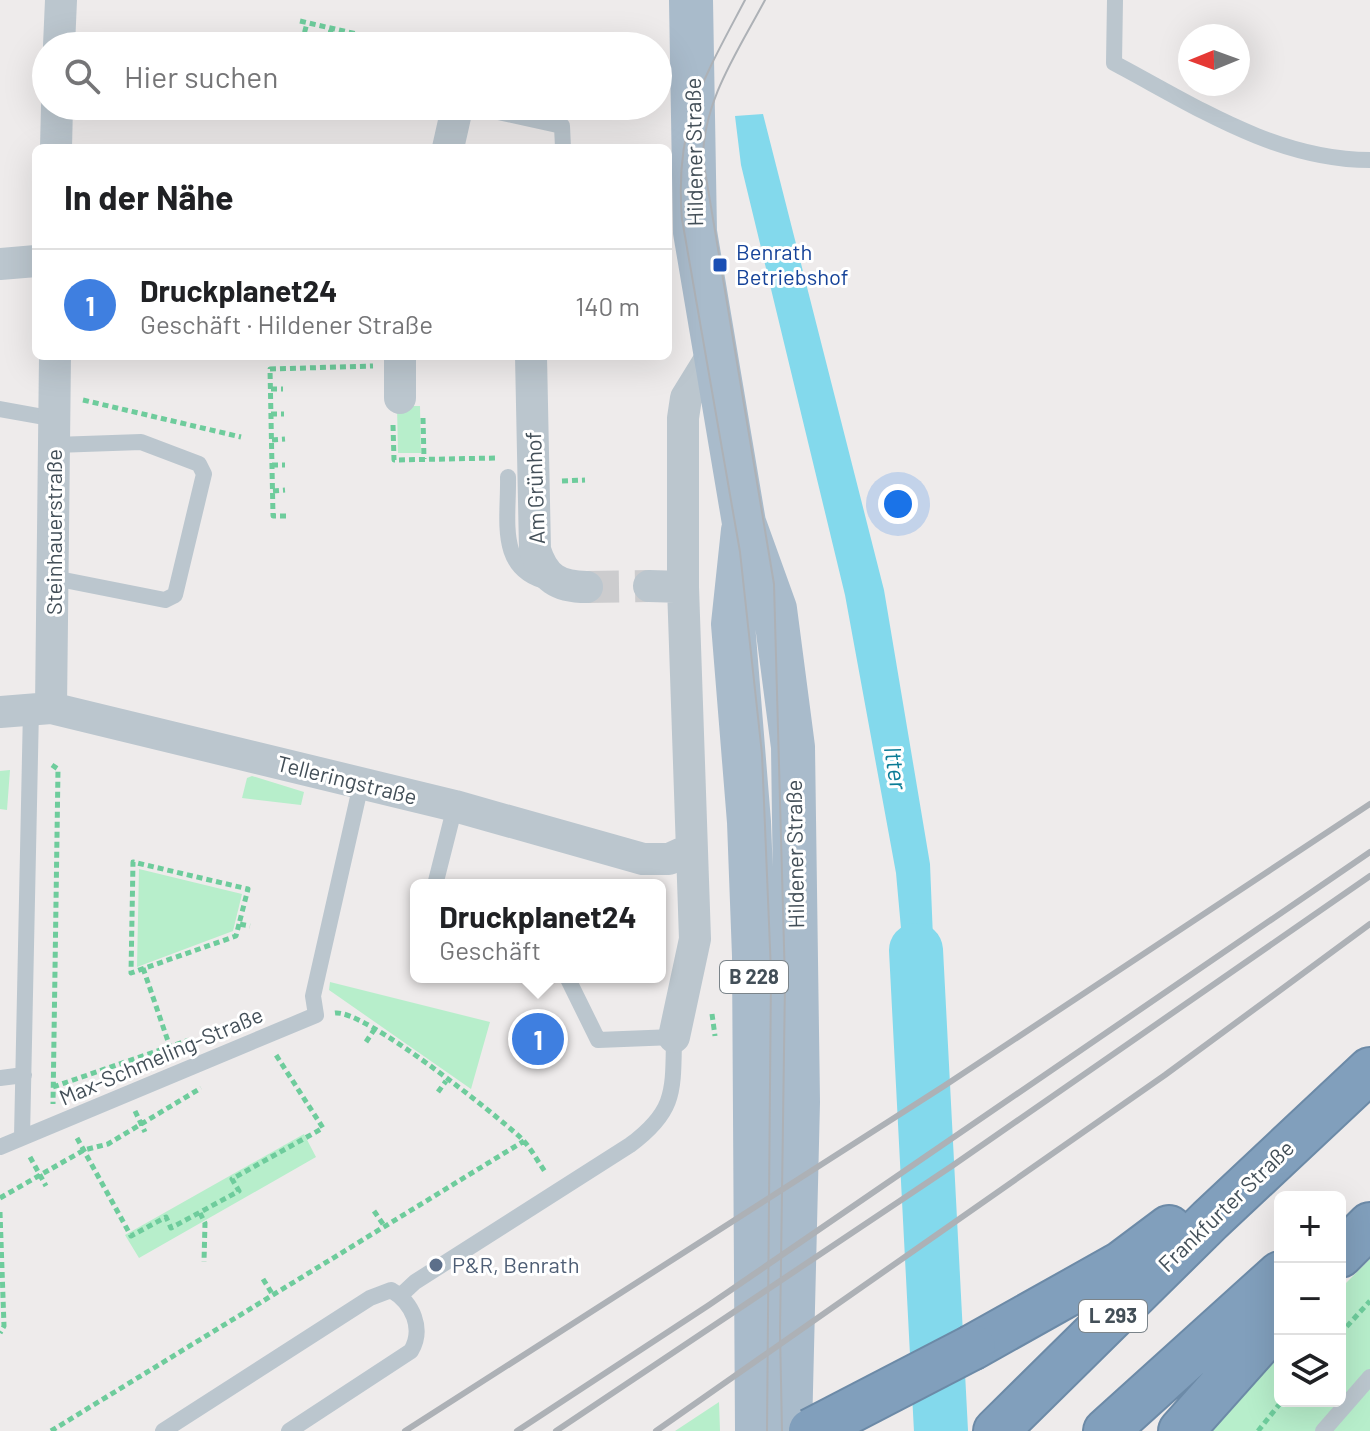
<!DOCTYPE html>
<html lang="de">
<meta charset="utf-8">
<style>
body{margin:0;font-family:Barlow,sans-serif;background:#f2f2f2;color:#202124}
.controls{position:absolute;right:24px;bottom:24px;display:grid;overflow:hidden;border-radius:12px;box-shadow:0 8px 32px #0002}
.controls button{width:72px;height:72px;display:grid;place-items:center;padding:0;border:0;border-bottom:2px solid #e0e0e0;background:#fff;color:#202124;font:40px sans-serif}
.compass{position:absolute;left:1178px;top:24px;width:72px;height:72px;border-radius:50%;background:#fff;box-shadow:0 8px 32px #0002;rotate:269deg}
.you{position:absolute;left:898px;top:504px;width:28px;height:28px;margin:-20px;border:6px solid #fff;border-radius:50%;background:#1a73e8;box-shadow:0 0 0 12px #1a73e833}
.badge{display:grid;place-items:center;width:52px;height:52px;border-radius:50%;background:#1a73e8;color:#fff;font-size:26px;font-weight:700}
.pin{position:absolute;translate:-50% -50%;border:4px solid #fff;box-shadow:0 2px 8px #0006}
.popup{position:absolute;left:410px;top:879px;width:256px;height:104px;box-sizing:border-box;display:grid;place-content:center;border-radius:12px;background:#fff;filter:drop-shadow(0 2px 6px #0005);font-size:26px;white-space:nowrap;color:#757577}
.popup b{font-size:30px;color:#202124}
.popup::after{content:'';position:absolute;left:50%;top:100%;margin-left:-16px;border:16px solid transparent;border-top-color:#fff}
.list{margin:0;padding:0;list-style:none}
h2{display:flex;justify-content:space-between;align-items:center;height:104px;margin:0;padding:0 32px;font-size:34px}
h2 small{font-size:26px;font-weight:400;color:#757577}
.list li{display:grid;grid-template-columns:52px 1fr auto;gap:24px;align-items:center;box-sizing:border-box;height:112px;padding:0 32px;border-top:2px solid #e0e0e0}
.list b{display:block;font-size:30px;white-space:nowrap}
.list p{margin:0;font-size:26px;white-space:nowrap;color:#757577}
.list em{font-size:26px;font-style:normal;color:#757577}
.icon{flex:none;width:44px;height:44px;fill:none;stroke:currentColor;stroke-width:2;stroke-linecap:round;stroke-linejoin:round}
.map{position:relative;flex:none;width:1370px;height:1431px;overflow:hidden}
.search{position:absolute;background:#fff;box-shadow:0 8px 32px #0002;left:32px;top:32px;width:640px;height:88px;display:flex;align-items:center;gap:20px;box-sizing:border-box;padding:0 28px;border-radius:44px;color:#757577;font-size:30px}
.panel{position:absolute;background:#fff;box-shadow:0 8px 32px #0002;left:32px;top:144px;width:640px;height:216px;border-radius:12px}
.map>svg:first-child{display:block}
</style>
<div class="map">
<svg width="1370" height="1431" viewBox="0 0 1370 1431">
<rect width="100%" height="100%" fill="#eeebeb"/>
<path fill="#b7eecb" d="M 397,406 L 420,406 L 421,453 L 398,453 Z
M 10,770 L 7,810 L 0,809 L 0,771 Z
M 252,776 L 304,792 L 301,805 L 242,798 L 247,778 Z
M 139,869 L 242,894 L 233,931 L 137,967 Z
M 330,982 L 490,1022 L 471,1089 L 329,990 Z
M 304,1134 L 316,1157 L 139,1258 L 125,1235 Z
M 1370,1259 L 1370,1431 L 1203,1431 L 1280,1352 L 1280,1401 L 1340,1401 L 1340,1289 Z
M 719,1402 L 720,1431 L 675,1431 Z"/>
<path fill="#83d9ec" d="M 763,114 L 884,590 L 930,864 L 936,1012 L 910,1028 L 896,873 L 845,595 L 741,165 L 735,116 Z
M 936,1044 L 938,1076 L 913,1090 L 909,1061 Z
M 951,1248 L 959,1335 L 916,1354 L 908,1272 Z
M 955,1387 L 957,1413 L 938,1431 L 923,1431 L 920,1407 Z"/>
<g fill="none" stroke-linecap="round" stroke-linejoin="round">
<path stroke="#83d9ec" stroke-width="54" d="M 916,950 L 941,1431"/>
<path stroke="#ccccce" stroke-width="32" stroke-dasharray="32 16" stroke-linecap="butt" d="M 587,587 L 649,586"/>
<g stroke="#6c8aa7" stroke-width="48">
<path id="highway" d="M 1340,1255 L 1370,1225
M 973,1347 L 1121,1264 L 1169,1228
M 996,1431 L 1210,1220 L 1370,1070
M 1106,1431 L 1280,1274
M 1181,1431 L 1280,1320"/>
</g>
<path stroke="#6ecc9c" stroke-width="5" stroke-dasharray="6 4" stroke-linecap="butt" d="M 300,21 L 409,46
M 302,42 L 307,23
M 328,46 L 331,29
M 354,46 L 356,34
M 271,389 L 283,389
M 83,400 L 241,437
M 271,414 L 284,414
M 423,418 L 424,459
M 393,425 L 394,460 L 497,458
M 272,440 L 285,439
M 272,465 L 285,465
M 562,481 L 585,480
M 273,491 L 285,490
M 286,516 L 273,516 L 270,369 L 373,366
M 52,765 L 58,769 L 53,1104
M 239,924 L 236,936 L 131,973 L 133,862 L 248,889 L 239,924 L 250,926
M 143,968 L 170,1047
M 335,1013 C 364,1009 495,1114 521,1138 C 531,1148 538,1162 546,1173
M 712,1014 L 715,1036
M 366,1042 L 376,1027
M 53,1087 L 189,1040
M 438,1092 L 446,1081
M 135,1111 L 145,1132
M 77,1138 L 131,1236 L 166,1217 L 171,1228 L 239,1191 L 232,1179 L 323,1128 L 276,1055
M 30,1157 L 46,1186
M 0,1198 L 84,1150 L 108,1144 L 201,1088
M 374,1211 L 385,1227
M 0,1212 L 4,1326 L 0,1333
M 200,1213 L 205,1223 L 204,1262
M 263,1279 L 273,1295
M 1340,1334 L 1370,1301
M 51,1431 L 524,1141
M 1258,1431 L 1282,1401"/>
<path stroke="#bbc6ce" stroke-width="16" d="M 1115,0 L 1114,63 C 1195,106 1276,160 1370,160
M 480,108 L 562,126 L 563,148
M 0,409 L 55,419
M 508,477 C 509,519 496,570 548,582
M 54,578 L 165,600 L 175,595 L 204,474 L 199,464 L 141,442 L 55,445
M 435,885 L 455,806
M 0,1078 L 24,1075
M 22,1137 L 31,709
M 0,1147 L 316,1015 L 313,996 L 361,784
M 400,1296 L 415,1282 L 630,1145 C 676,1111 673,1091 674,1037 L 598,1040 L 567,977
M 163,1431 L 370,1298 L 391,1290 C 413,1303 424,1329 411,1351 L 289,1431
M 1323,1431 L 1370,1377"/>
<path stroke="#bbc6ce" stroke-width="32" d="M 59,46 L 61,0
M 56,148 L 57,106
M 448,148 L 455,117
M 0,264 L 36,261
M 531,356 L 535,550 C 544,578 558,587 587,587
M 400,398 L 400,356
M 649,586 L 683,587
M 51,708 L 55,356
M 0,712 L 51,708 L 455,806 L 643,859 L 669,859 L 691,849
M 674,1037 L 695,939 L 683,587 L 683,418 L 686,398 L 715,351"/>
<path stroke="#a9bbcb" stroke-width="44" d="M 691,0 L 695,232 L 744,523 L 775,609 L 793,747 L 798,1102 L 790,1431
M 743,530 L 733,624 L 749,822 L 754,956 L 757,1431"/>
<use href="#highway" stroke="#819fbc" stroke-width="44"/>
<path stroke="#adb1b6" stroke-width="2" d="M 745,0 C 703,80 674,125 682,219 L 740,552 L 762,754 L 771,972 L 767,1431
M 765,0 C 738,51 703,101 703,159 L 774,584 L 785,982 L 780,1333 L 782,1431"/>
<path stroke="#adb1b6" stroke-width="6" d="M 405,1431 L 944,1086 L 1370,804
M 517,1431 L 709,1305 L 1370,852
M 556,1431 L 952,1166 L 1370,876
M 656,1431 L 1165,1075 L 1370,924"/>
<g stroke="#6c8aa7" stroke-width="48" stroke-linecap="butt">
<path id="highway-bridge" d="M 811,1431 L 973,1347"/>
</g>
<use href="#highway-bridge" stroke="#819fbc" stroke-width="44"/>
</g>
<rect fill="#1a4fb4" stroke="#fff" stroke-width="3" x="712" y="257" width="16" height="16" rx="4"/>
<circle fill="#5c6f8a" stroke="#fff" stroke-width="3" cx="436" cy="1265" r="8"/>
<g text-anchor="middle" stroke-width="6" stroke-linejoin="round" paint-order="stroke">
<g fill="#fff" stroke="#7b848a" stroke-width="2">
<rect x="720" y="961" width="68" height="32" rx="6"/>
<rect x="1079" y="1300" width="68" height="32" rx="6"/>
</g>
<g font-size="20" font-weight="bold" fill="#434f58">
<text x="754" y="984">B 228</text>
<text x="1113" y="1323">L 293</text>
</g>
<g font-size="22" fill="#434f58" stroke="#fff">
<text transform="translate(694 152) rotate(-91)" y="8">Hildener Straße</text>
<text transform="translate(535 488) rotate(-92)" y="8">Am Grünhof</text>
<text transform="translate(54 532) rotate(-90)" y="8">Steinhauerstraße</text>
<text transform="translate(347 780) rotate(14)" y="8">Telleringstraße</text>
<text transform="translate(795 854) rotate(-91)" y="8">Hildener Straße</text>
<text transform="translate(161 1056) rotate(-23)" y="8">Max-Schmeling-Straße</text>
<text transform="translate(1226 1206) rotate(-44)" y="8">Frankfurter Straße</text>
</g>
<g font-size="22" fill="#164399" stroke="#fff" text-anchor="start">
<text x="736" y="260">Benrath<tspan x="736" dy="25">Betriebshof</tspan></text>
</g>
<g font-size="22" fill="#4e5e75" stroke="#fff" text-anchor="start">
<text x="452" y="1273">P&amp;R, Benrath</text>
</g>
<g font-size="24" font-style="italic" fill="#0b7c96" stroke="#fff">
<text transform="translate(895 768) rotate(81)" y="8">Itter</text>
</g>
</g>
</svg>
<div class="controls">
<button>+</button>
<button>−</button>
<button><svg class="icon" aria-label="layers" viewBox="0 0 24 24"><path d="M12 4l9 5-9 5-9-5zM3 14l9 5 9-5"/></svg></button>
</div>
<svg class="compass" viewBox="-18 -18 36 36"><path d="M0-13l5 13h-10z" fill="#e53935"/><path d="M0 13l5-13h-10z" fill="#757577"/></svg>
<div class="you"></div>
<div class="pin badge" style="left:538px;top:1039px;background:#3f7fe0">1</div>
<div class="popup"><b>Druckplanet24</b>Geschäft</div>
<div class="search"><svg class="icon" aria-label="search" viewBox="0 0 24 24"><circle cx="10" cy="10" r="6"/><path d="M15 15l6 6"/></svg>Hier suchen</div>
<section class="panel">
<h2>In der Nähe<small></small></h2>
<ul class="list">
<li><span class="badge" style="background:#3f7fe0">1</span><div><b>Druckplanet24</b><p>Geschäft · Hildener Straße</p></div><em>140 m</em></li>
</ul>
</section>
</div>
